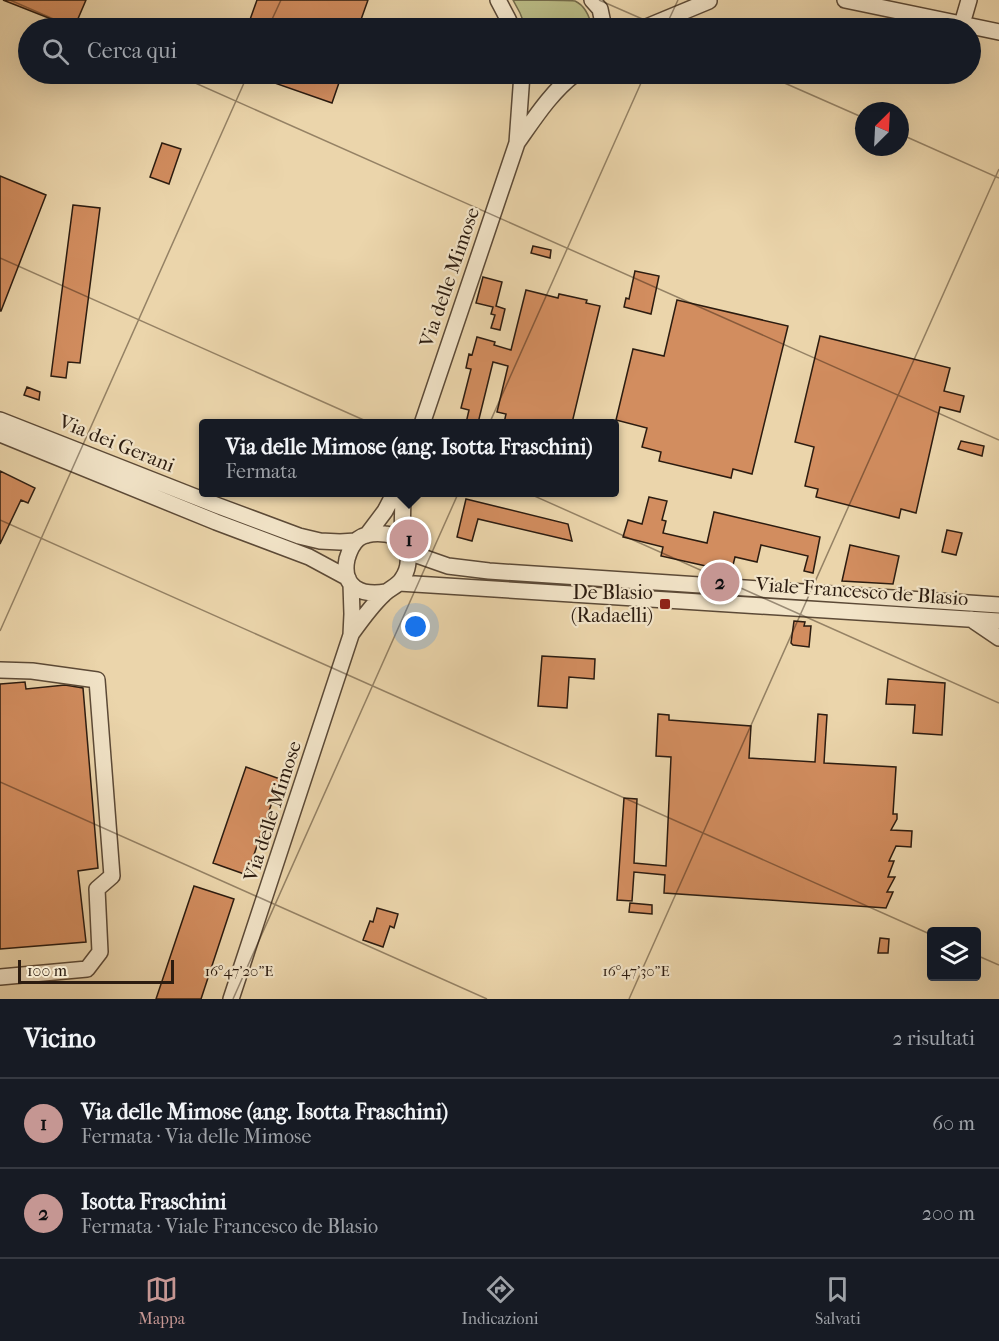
<!DOCTYPE html>
<html lang="it">
<meta charset="utf-8">
<style>
body{margin:0;font-family:"IM FELL French Canon",serif;background:#242831;color:#f1f3f6}
.controls{position:absolute;right:18px;bottom:18px;display:grid;overflow:hidden;border-radius:6px;box-shadow:0 6px 24px #0002}
.controls button{width:54px;height:54px;display:grid;place-items:center;padding:0;border:0;border-bottom:2px solid #363941;background:#171b24;color:#f1f3f6;font:30px sans-serif}
.compass{position:absolute;left:855px;top:102px;width:54px;height:54px;border-radius:50%;background:#171b24;box-shadow:0 6px 24px #0002;rotate:24deg}
.scale{position:absolute;left:18px;bottom:15px;width:156px;box-sizing:border-box;padding-left:6px;border:3px solid #2c1c10;border-top:0;font-size:16px;line-height:21px;white-space:nowrap;color:#2c1c10;-webkit-text-stroke:4px #f2e4c8;paint-order:stroke}
.you{position:absolute;left:416px;top:627px;width:21px;height:21px;margin:-15px;border:4px solid #fff;border-radius:50%;background:#1a73e8;box-shadow:0 0 0 9px #1a73e833}
.badge{display:grid;place-items:center;width:39px;height:39px;border-radius:50%;background:#c59692;color:#111;font-size:20px;font-weight:700}
.pin{position:absolute;translate:-50% -50%;border:3px solid #fff;box-shadow:0 2px 6px #0006}
.popup{position:absolute;left:199px;top:419px;width:420px;height:78px;box-sizing:border-box;display:grid;place-content:center;border-radius:6px;background:#171b24;filter:drop-shadow(0 2px 4px #0005);font-size:20px;white-space:nowrap;color:#9ea1a6}
.popup b{font-size:22px;color:#f1f3f6}
.popup::after{content:'';position:absolute;left:50%;top:100%;margin-left:-12px;border:12px solid transparent;border-top-color:#171b24}
.list{margin:0;padding:0;list-style:none}
h2{display:flex;justify-content:space-between;align-items:center;height:78px;margin:0;padding:0 24px;font-size:26px}
h2 small{font-size:20px;font-weight:400;color:#9ea1a6}
.list li{display:grid;grid-template-columns:39px 1fr auto;gap:18px;align-items:center;box-sizing:border-box;height:90px;padding:0 24px;border-top:2px solid #363941}
.list b{display:block;font-size:22px;white-space:nowrap}
.list p{margin:0;font-size:20px;white-space:nowrap;color:#9ea1a6}
.list em{font-size:20px;font-style:normal;color:#9ea1a6}
.icon{flex:none;width:33px;height:33px;fill:none;stroke:currentColor;stroke-width:2;stroke-linecap:round;stroke-linejoin:round}
.map{position:relative;flex:none;width:999px;height:999px;overflow:hidden}
.search{position:absolute;background:#171b24;box-shadow:0 6px 24px #0002;left:18px;right:18px;top:18px;height:66px;display:flex;align-items:center;gap:15px;box-sizing:border-box;padding:0 21px;border-radius:33px;color:#9ea1a6;font-size:22px}
.sheet{height:258px;background:#171b24}
nav{display:flex;justify-content:space-around;align-items:center;box-sizing:border-box;height:84px;border-top:2px solid #363941;background:#171b24;font-size:16px;color:#9ea1a6}
nav a{display:grid;justify-items:center;gap:3px}
nav .on{color:#c59692}
.map>svg:first-child{display:block}
</style>
<div class="map">
<svg width="999" height="999" viewBox="0 0 999 999">
<rect width="100%" height="100%" fill="#ebd5ab"/>
<filter id="stains"><feTurbulence type="fractalNoise" baseFrequency=".00333" numOctaves="4"/><feColorMatrix values="0 0 0 0 .2 0 0 0 0 .09 0 0 0 0 .02 0 0 0 .5 -.17"/></filter>
<radialGradient id="worn" r=".72"><stop offset=".6" stop-color="#630" stop-opacity="0"/><stop offset="1" stop-color="#630" stop-opacity=".3"/></radialGradient>
<path fill="#bbbc86" stroke="#746c4b" stroke-width="1.5" d="M 513,0 C 524,0 568,0 575,1 C 586,6 590,18 592,28 L 526,28 L 520,13 Z"/>
<path fill="#d28d5f" stroke="#2c1c10" stroke-width="1.5" d="M 3,0 L 86,0 L 74,28 Z
M 257,0 L 368,0 L 358,28 L 247,28 Z
M 252,74 L 342,74 L 332,103 L 252,75 Z
M 162,143 L 181,149 L 169,184 L 150,177 Z
M 0,176 L 46,195 L 1,311 L 0,311 Z
M 73,205 L 100,208 L 80,363 L 68,362 L 66,378 L 51,376 Z
M 533,246 L 551,250 L 550,258 L 531,253 Z
M 635,271 L 659,276 L 651,314 L 624,307 L 626,298 L 629,299 Z
M 483,277 L 502,282 L 496,306 L 505,309 L 500,330 L 491,328 L 495,315 L 491,314 L 493,307 L 476,303 Z
M 526,290 L 558,298 L 559,294 L 587,300 L 586,303 L 600,306 L 572,423 L 504,423 L 506,414 L 497,412 L 508,366 L 493,362 L 478,423 L 466,423 L 469,410 L 461,408 L 471,369 L 466,368 L 469,354 L 472,355 L 477,337 L 495,342 L 494,345 L 511,350 Z
M 677,300 L 788,326 L 752,474 L 733,469 L 731,478 L 659,461 L 661,452 L 642,447 L 647,428 L 616,420 L 633,349 L 664,356 Z
M 820,336 L 950,368 L 944,391 L 964,396 L 960,412 L 940,407 L 916,513 L 901,509 L 899,518 L 816,497 L 818,489 L 805,486 L 814,447 L 795,442 Z
M 27,387 L 40,392 L 39,400 L 24,395 Z
M 961,441 L 984,446 L 982,456 L 958,449 Z
M 0,471 L 35,488 L 28,503 L 21,500 L 0,544 Z
M 649,497 L 667,501 L 662,520 L 666,521 L 663,533 L 707,543 L 714,512 L 820,537 L 813,573 L 804,571 L 808,556 L 761,545 L 757,562 L 735,557 L 733,565 L 725,563 L 724,570 L 661,556 L 663,547 L 623,537 L 628,520 L 642,524 Z
M 466,499 L 568,524 L 572,541 L 478,519 L 472,541 L 457,537 Z
M 947,530 L 962,533 L 956,555 L 942,552 Z
M 850,545 L 899,556 L 893,584 L 842,581 Z
M 794,621 L 805,622 L 804,626 L 811,626 L 809,647 L 793,645 L 791,643 Z
M 542,656 L 595,659 L 594,679 L 569,677 L 567,708 L 538,706 Z
M 888,679 L 945,683 L 942,735 L 913,733 L 915,705 L 886,704 Z
M 25,682 L 26,689 L 65,685 L 83,688 L 98,868 L 78,871 L 86,942 L 0,949 L 0,684 Z
M 658,714 L 669,715 L 669,720 L 751,726 L 749,758 L 815,762 L 818,714 L 827,715 L 824,763 L 896,767 L 893,814 L 897,814 L 897,819 L 891,830 L 912,831 L 911,847 L 896,846 L 889,861 L 894,861 L 888,877 L 895,877 L 887,892 L 893,892 L 886,908 L 664,893 L 665,875 L 634,872 L 632,901 L 617,900 L 624,798 L 637,799 L 634,863 L 666,866 L 671,757 L 656,756 Z
M 246,767 L 280,779 L 247,875 L 213,863 Z
M 194,886 L 234,899 L 201,999 L 156,999 Z
M 630,903 L 652,905 L 652,914 L 629,912 Z
M 377,908 L 398,914 L 394,928 L 390,926 L 383,947 L 363,940 L 370,921 L 373,922 Z
M 880,938 L 889,939 L 888,953 L 878,953 Z"/>
<g fill="none" stroke-linecap="round" stroke-linejoin="round">
<g stroke="#5c4a37" stroke-width="18">
<path id="minor" d="M 498,0 L 508,19 L 512,28
M 592,0 L 600,9 L 604,28
M 845,0 L 999,32
M 962,24 L 969,0
M 644,28 L 709,1
M 517,143 C 534,119 551,92 575,74
M 0,420 L 216,505 L 299,536 L 320,541 L 340,542 L 356,541
M 422,424 L 517,143 L 522,74
M 0,434 L 216,522 L 309,557 L 348,578
M 367,535 L 385,511 L 395,492
M 402,542 L 403,492
M 408,552 L 448,566 L 489,571 L 999,605
M 399,583 L 999,621
M 971,619 L 999,638
M 352,633 C 362,619 372,605 384,594 C 390,588 398,586 402,579 C 414,562 408,536 385,534 C 376,533 365,534 358,539 C 352,544 349,552 347,559 C 341,588 362,596 386,592
M 0,670 L 32,671 L 97,680 L 112,876 L 97,889 L 100,952 L 87,969 L 0,977
M 231,999 L 351,635 L 352,614 L 351,584"/>
</g>
<use href="#minor" stroke="#f2e4c8" stroke-width="15"/>
</g>
<path fill="none" stroke="#2c1c10" stroke-width="1.5" stroke-opacity="0.45" d="M 10,0 L 74,28M 599,0 L 663,28M 268,28 L 281,0M 665,28 L 678,0M 175,74 L 999,440M 764,74 L 864,118M 900,134 L 999,178M 0,258 L 999,703M 0,520 L 932,935M 0,631 L 248,74M 0,782 L 487,999M 976,955 L 999,965M 233,999 L 645,74M 629,999 L 999,169"/>
<rect fill="#8f2418" stroke="#f2e4c8" stroke-width="2" x="659" y="598" width="12" height="12" rx="3"/>
<g text-anchor="middle" stroke-width="4.5" stroke-linejoin="round" paint-order="stroke">
<g font-size="20" fill="#2c1c10" stroke="#f2e4c8">
<text transform="translate(449 277) rotate(-71)" y="7">Via delle Mimose</text>
<text transform="translate(117 443) rotate(22)" y="7">Via dei Gerani</text>
<text transform="translate(862 591) rotate(4)" y="7">Viale Francesco de Blasio</text>
<text transform="translate(272 811) rotate(-72)" y="7">Via delle Mimose</text>
</g>
<g font-size="20" fill="#2c1c10" stroke="#f2e4c8" text-anchor="end">
<text x="653" y="599">De Blasio<tspan x="653" dy="23">(Radaelli)</tspan></text>
</g>
</g>
<g font-size="15" text-anchor="middle" fill="#2c1c10" stroke="#f2e4c8" stroke-width="4.5" stroke-linejoin="round" paint-order="stroke">
<text x="239" y="976">16°47'20"E</text>
<text x="636" y="976">16°47'30"E</text>
</g>
<rect width="100%" height="100%" filter="url(#stains)"/>
<rect width="100%" height="100%" fill="url(#worn)"/>
</svg>
<div class="controls">
<button><svg class="icon" aria-label="layers" viewBox="0 0 24 24"><path d="M12 4l9 5-9 5-9-5zM3 14l9 5 9-5"/></svg></button>
</div>
<svg class="compass" viewBox="-18 -18 36 36"><path d="M0-13l5 13h-10z" fill="#e53935"/><path d="M0 13l5-13h-10z" fill="#9ea1a6"/></svg>
<div class="scale">100 m</div>
<div class="you"></div>
<div class="pin badge" style="left:409px;top:539px">1</div>
<div class="popup"><b>Via delle Mimose (ang. Isotta Fraschini)</b>Fermata</div>
<div class="pin badge" style="left:720px;top:582px">2</div>
<div class="search"><svg class="icon" aria-label="search" viewBox="0 0 24 24"><circle cx="10" cy="10" r="6"/><path d="M15 15l6 6"/></svg>Cerca qui</div>
</div>
<section class="sheet">
<h2>Vicino<small>2 risultati</small></h2>
<ul class="list">
<li><span class="badge">1</span><div><b>Via delle Mimose (ang. Isotta Fraschini)</b><p>Fermata · Via delle Mimose</p></div><em>60 m</em></li>
<li><span class="badge">2</span><div><b>Isotta Fraschini</b><p>Fermata · Viale Francesco de Blasio</p></div><em>200 m</em></li>
</ul>
</section>
<nav>
<a class="on"><svg class="icon" aria-label="map" viewBox="0 0 24 24"><path d="M3 6l6-2 6 2 6-2v14l-6 2-6-2-6 2zM9 4v14M15 6v14"/></svg>Mappa</a>
<a><svg class="icon" aria-label="directions" viewBox="0 0 24 24"><path d="M12 3l9 9-9 9-9-9zM9 14v-3h6M13 9l2 2-2 2"/></svg>Indicazioni</a>
<a><svg class="icon" aria-label="saved" viewBox="0 0 24 24"><path d="M7 4h10v16l-5-4-5 4z"/></svg>Salvati</a>
</nav>
